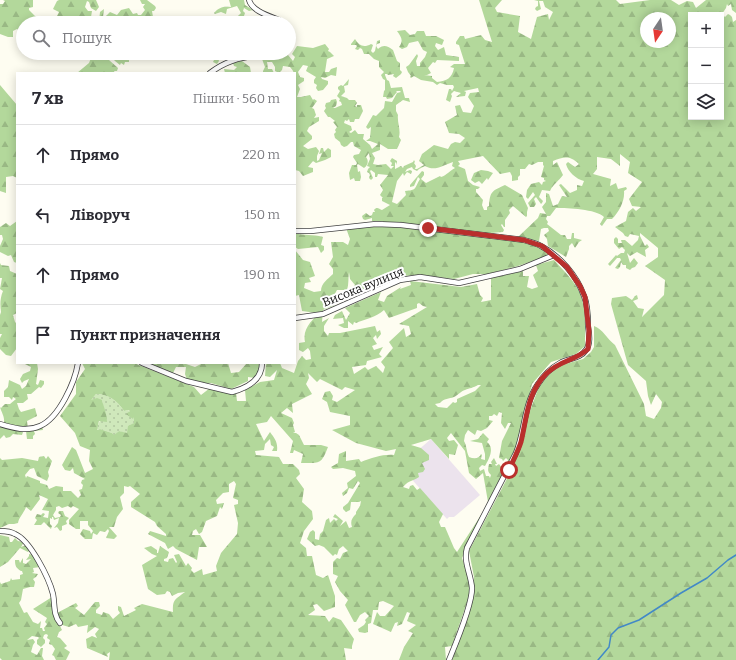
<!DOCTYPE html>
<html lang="uk">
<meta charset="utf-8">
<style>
body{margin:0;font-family:Bitter,serif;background:#f7f7f7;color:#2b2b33}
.controls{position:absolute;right:12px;top:12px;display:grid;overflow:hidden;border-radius:0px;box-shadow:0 2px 10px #0003}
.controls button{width:36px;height:36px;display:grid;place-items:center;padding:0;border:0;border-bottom:1px solid #e1e1e2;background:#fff;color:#2b2b33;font:20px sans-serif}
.compass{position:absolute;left:640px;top:12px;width:36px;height:36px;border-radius:50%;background:#fff;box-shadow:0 2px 10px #0003;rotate:193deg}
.stop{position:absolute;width:12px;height:12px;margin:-9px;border:3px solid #b92f2c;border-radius:50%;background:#fff}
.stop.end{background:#b92f2c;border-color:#fff;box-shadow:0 1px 4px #0008}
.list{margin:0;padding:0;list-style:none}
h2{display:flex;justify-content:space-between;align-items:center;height:52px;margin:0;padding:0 16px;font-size:17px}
h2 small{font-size:13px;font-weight:400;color:#7c7c81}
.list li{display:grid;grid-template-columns:26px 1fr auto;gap:12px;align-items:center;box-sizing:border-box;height:60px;padding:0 16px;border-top:1px solid #e1e1e2}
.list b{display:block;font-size:15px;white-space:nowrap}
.list em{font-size:13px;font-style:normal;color:#7c7c81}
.icon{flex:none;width:22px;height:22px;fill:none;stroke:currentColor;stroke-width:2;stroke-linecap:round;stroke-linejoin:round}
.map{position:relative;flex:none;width:736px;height:660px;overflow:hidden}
.search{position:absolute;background:#fff;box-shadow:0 2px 10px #0003;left:16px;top:16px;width:280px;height:44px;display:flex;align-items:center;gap:10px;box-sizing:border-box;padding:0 14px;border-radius:22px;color:#7c7c81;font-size:15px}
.panel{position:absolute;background:#fff;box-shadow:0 2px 10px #0003;left:16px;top:72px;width:280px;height:292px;border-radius:0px}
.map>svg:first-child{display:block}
</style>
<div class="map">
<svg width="736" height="660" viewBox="0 0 736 660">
<defs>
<pattern id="grass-dots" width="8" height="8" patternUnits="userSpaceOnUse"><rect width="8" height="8" fill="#cfe8bb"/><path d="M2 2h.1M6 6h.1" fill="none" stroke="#b1c6a0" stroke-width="1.8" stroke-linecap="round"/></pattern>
<pattern id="forest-firs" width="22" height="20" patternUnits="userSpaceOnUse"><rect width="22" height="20" fill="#b3d89b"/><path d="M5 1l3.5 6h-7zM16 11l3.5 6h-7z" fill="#99b884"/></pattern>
</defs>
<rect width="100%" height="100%" fill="#fefdf1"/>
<path fill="#ece3ed" d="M 431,439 L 480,495 L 454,517 L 449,517 L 447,519 L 400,466 Z"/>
<path fill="url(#grass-dots)" d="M 96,394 C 108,394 118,401 124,411 L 128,410 L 134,416 L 134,423 L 127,434 L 119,431 L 114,436 L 112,433 L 100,429 L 96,430 L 104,411 L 102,400 L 90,400 Z"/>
<path fill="url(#forest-firs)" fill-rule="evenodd" d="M 3,0 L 33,0 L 33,7 L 29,8 L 29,10 L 40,21 L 46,21 L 46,23 L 23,23 L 23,32 L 20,32 L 17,29 L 13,31 L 13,37 L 8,37 L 0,34 L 0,4 L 3,4 L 5,1 Z
M 59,0 L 96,0 L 99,7 L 96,11 L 91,8 L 89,2 L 87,1 L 85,7 L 88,11 L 92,11 L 91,17 L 88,17 L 85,23 L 66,23 L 62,16 L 57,16 L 59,12 L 53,9 L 57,1 Z
M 140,0 L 147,0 L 155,6 L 156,8 L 154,11 L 152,11 L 153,17 L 151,17 L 151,21 L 149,23 L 121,23 L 121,22 L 118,21 L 115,23 L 111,23 L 112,22 L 110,21 L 109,23 L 101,23 L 99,21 L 100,12 L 104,9 L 103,17 L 104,18 L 110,12 L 117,15 L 121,10 L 129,8 L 133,14 L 137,13 L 138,15 L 141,15 L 145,10 L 143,7 L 145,4 L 142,4 Z
M 229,0 L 244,0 L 245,5 L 253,10 L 249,11 L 244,8 L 243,11 L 245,13 L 244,16 L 246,22 L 251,19 L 253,22 L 255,22 L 255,17 L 260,23 L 240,23 L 241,21 L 239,20 L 237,21 L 237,23 L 233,23 L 233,16 L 238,16 L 241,13 L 237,6 L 227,9 L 226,14 L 221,12 L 215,14 L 214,13 C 219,7 224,6 231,7 Z
M 479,0 L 502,0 L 495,8 L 497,12 L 520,16 L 518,32 L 531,39 L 537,17 L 548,14 L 549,20 L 553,12 L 545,7 L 543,1 L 539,1 L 541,9 L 537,11 L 535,9 L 536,7 L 538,6 L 538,1 L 534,0 L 616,0 L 620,4 L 650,0 L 671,0 L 679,5 L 687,1 L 693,2 L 696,8 L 706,0 L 736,0 L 736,13 L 732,10 L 731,4 L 728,6 L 727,4 L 726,8 L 722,14 L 725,17 L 728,14 L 730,15 L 732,17 L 733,22 L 736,20 L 736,660 L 452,660 L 466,620 L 474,593 L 474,577 L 469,551 L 511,471 L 523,442 L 528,416 L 540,384 L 558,366 L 583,359 L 591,352 L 594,347 L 594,326 C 603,329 607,339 615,345 L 644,404 L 646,416 L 654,419 L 661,408 L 662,402 L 656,394 L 651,405 L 648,396 L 646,381 L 628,365 L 611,304 L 612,298 L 626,296 L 632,300 L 635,296 L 637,295 L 638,299 L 633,301 L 638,308 L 644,309 L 642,317 L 664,295 L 665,280 L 645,266 L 658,257 L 658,248 L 640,233 L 640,236 L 645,246 L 647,244 L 649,247 L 645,250 L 646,257 L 637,252 L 630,256 L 627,253 L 630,263 L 634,258 L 638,263 L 635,267 L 632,268 L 630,270 L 626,268 L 626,265 L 623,265 L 621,262 L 620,267 L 618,269 L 615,268 L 621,260 L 620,258 L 617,258 L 610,266 L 608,264 L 616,255 L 617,256 L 621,253 L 624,253 L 625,250 L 622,247 L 619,249 L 614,243 L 614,239 L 616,237 L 618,239 L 618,243 L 622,243 L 621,240 L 625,240 L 632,246 L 638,240 L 639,236 L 630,234 L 628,237 L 625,236 L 623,233 L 615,227 L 626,221 L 628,212 L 633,208 L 636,211 L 641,207 L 632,206 L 629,199 L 642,182 L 628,173 L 630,162 L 620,154 L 620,166 L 611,159 L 597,157 L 597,169 L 593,174 L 611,179 L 610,186 L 616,183 L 618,189 L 626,187 L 627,189 L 624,191 C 625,201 619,212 612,219 L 607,219 L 602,226 L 600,224 L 604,217 C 596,209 568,208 556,208 L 550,216 L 547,216 L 546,219 L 548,222 L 547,224 L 561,235 L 565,235 L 567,239 L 571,239 L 572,233 L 574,233 L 574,238 L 582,240 L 579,242 L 575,248 L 572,243 L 569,246 L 569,249 L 566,257 L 548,246 L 547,239 L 544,235 L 549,231 L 548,228 L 544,228 L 541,229 L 539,241 L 518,237 L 538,218 L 540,213 L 546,214 L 542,207 L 546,202 L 546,193 L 549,194 L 553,206 L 558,204 L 562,196 L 567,197 L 559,185 L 561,184 L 570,193 L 577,190 L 577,185 L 582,186 L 584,181 C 576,179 568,172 566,164 L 568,162 L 575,167 L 579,164 C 569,155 564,157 553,161 L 553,165 L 557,162 L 563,175 C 559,181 553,184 550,191 L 542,190 L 539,197 L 543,201 L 542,203 L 541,204 L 536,197 L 534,199 L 536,204 L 534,207 L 530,207 L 528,203 L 535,195 L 533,192 L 528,199 L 526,197 L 527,190 L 531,184 L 539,182 L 542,185 L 543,182 L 546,181 L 544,180 L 544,178 L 541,177 L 544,166 L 543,165 L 543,162 L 538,162 L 532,165 L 529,164 L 525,169 L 520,169 L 520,175 L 518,177 L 518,180 L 512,181 L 512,176 L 510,172 L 500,174 L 483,156 L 458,161 L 460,164 L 458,166 L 465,169 L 468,181 L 473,185 L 480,187 L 478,189 L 476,189 L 476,192 L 483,200 L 482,205 L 484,210 L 487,210 L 487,207 L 489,206 C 490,191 492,191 505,185 L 522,195 L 528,208 L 527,212 L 527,216 L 526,217 L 513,206 L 509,210 L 510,213 L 505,220 L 505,227 L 504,227 L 502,224 L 501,225 L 504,230 L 503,232 L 490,233 L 491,239 C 511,241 531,240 548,253 L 547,256 L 518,266 L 488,274 L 473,274 L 454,279 L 421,275 L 400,276 L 353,296 L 348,293 L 355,285 L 350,279 L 349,272 C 348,278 349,284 347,290 L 337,290 L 332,299 L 335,305 L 323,310 L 322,322 L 329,318 L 324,326 L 324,331 L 328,336 L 329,333 L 340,333 L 375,326 L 377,332 L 380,330 L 381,334 L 377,339 L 376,335 L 373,338 L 377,344 L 372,346 L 374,350 L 383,347 L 379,354 L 382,357 L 367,361 L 366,365 L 352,367 L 354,374 L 365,367 L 368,370 L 376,366 L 383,373 L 385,367 L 381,362 L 393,348 L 389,342 L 404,328 L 406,337 L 411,334 L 409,326 L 399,324 L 427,307 L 423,306 L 419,303 L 417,304 L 417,308 L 389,318 L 384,310 C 376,317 366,319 356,323 L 354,322 L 353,325 L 348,321 L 348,328 L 344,328 L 338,325 L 344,323 L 343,318 L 333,319 L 335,315 L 342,311 L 346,320 L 350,313 L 345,308 L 381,292 L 378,300 L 384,302 L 387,296 L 401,287 L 400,289 L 411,285 L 410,281 L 461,287 L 477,284 L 480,295 L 483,298 L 481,302 L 491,300 L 491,278 L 523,271 L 523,276 L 529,276 L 527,287 L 532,289 L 538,287 L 533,275 L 538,271 L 536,265 L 554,260 C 564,271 578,284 582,299 C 586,314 585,330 585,346 L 576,354 L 551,362 L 532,384 L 518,443 L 488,502 L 483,473 L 476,479 L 469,473 L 465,451 L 451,433 L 447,438 L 449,441 L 454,440 L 458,445 L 455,455 L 449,454 L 449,459 L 431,439 L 411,445 L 421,448 L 429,455 L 429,460 L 422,463 L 425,469 L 423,472 L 418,473 L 419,477 C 412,482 410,479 403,487 L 409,489 L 410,486 L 413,485 L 417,490 L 420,488 L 443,514 L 439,522 L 441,527 L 445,527 L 454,548 L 457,552 L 483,512 L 462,558 L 472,588 L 452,646 L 445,647 L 446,660 L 399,660 L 404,647 L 413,633 L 408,631 L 416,625 L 407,621 L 410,613 L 407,612 L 402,624 L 397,626 L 398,622 L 395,623 L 391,632 L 373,624 L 377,612 L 380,616 L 385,616 L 394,606 L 383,601 L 379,602 L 378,610 L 373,610 L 371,623 L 368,624 L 368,632 L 365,633 L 359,632 L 358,629 L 364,625 L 366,622 L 365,620 L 369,616 L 365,612 L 360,615 L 356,622 L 354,622 L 345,605 L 348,600 L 340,591 L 335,582 L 338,576 L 333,574 L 333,562 L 337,558 L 340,559 L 343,553 L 348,551 L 343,546 L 339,549 L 337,555 L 335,554 L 333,556 L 324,547 L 319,545 L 315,546 L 307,539 L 310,532 L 313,530 L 315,532 L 315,539 L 319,540 L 320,534 L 323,531 L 326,520 L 329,518 L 330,523 L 334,519 L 336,521 L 338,519 L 333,517 L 335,514 L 343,521 L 340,526 L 346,521 L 349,528 L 352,527 C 350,521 352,518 356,514 L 356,512 L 360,506 L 361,501 L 359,502 L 351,502 L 350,510 L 346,512 L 343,509 L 343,507 L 348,503 L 360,483 L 358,481 L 353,489 L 349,488 L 347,493 L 343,496 L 342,493 L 348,488 L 347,483 L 356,476 L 355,471 L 343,468 L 333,469 L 331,467 L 338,463 L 339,454 L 346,451 L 346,461 L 359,459 L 361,462 C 372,458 383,454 394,455 L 396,449 L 386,451 L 356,443 L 332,430 L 350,425 L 350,416 L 330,412 L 327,402 L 322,399 L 325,392 L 330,391 L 333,396 L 332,400 L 337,402 L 355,390 L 345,387 L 342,390 L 320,379 L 317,382 L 308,373 L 309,378 L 306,384 L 312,394 L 292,404 L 293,413 L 287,408 L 281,413 L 292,418 L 294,423 L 293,425 L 295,432 L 293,433 L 296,433 L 299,435 L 304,445 L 321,445 L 328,447 C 321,465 320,463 301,463 L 303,454 L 294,450 L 293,453 L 290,453 L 293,441 L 271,416 L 267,422 L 256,424 L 264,441 L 270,432 C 275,439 278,442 277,451 L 272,451 L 274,447 L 271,445 L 270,439 L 265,444 L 264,450 L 255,451 L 256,455 L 279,457 L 283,464 L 293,464 L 299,470 L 300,474 L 296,478 L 304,489 L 302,502 L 312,511 L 313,519 L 304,531 L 300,543 L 306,548 L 307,556 L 312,556 L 316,575 L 323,578 L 328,575 L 335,596 L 335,607 L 324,611 L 317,604 L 313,605 L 315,610 L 308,615 L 325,616 L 329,622 L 333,617 L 341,620 L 354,639 L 352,646 L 352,649 L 344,648 L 346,660 L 109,660 L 110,652 L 107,654 L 108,657 L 87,648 L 86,639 L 92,636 L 97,638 L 95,634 L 99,629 L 95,627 L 87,633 L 88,625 L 78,627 L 76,624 L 69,627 L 59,624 L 62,630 L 59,632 L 57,637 L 60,638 L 67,646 L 64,648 L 70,652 L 66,660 L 56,660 L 54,656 L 52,655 L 55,649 L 52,645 L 49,644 L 50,640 L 47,638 L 48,635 L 46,634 L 44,635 L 43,638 L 45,640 L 45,643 L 41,647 L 37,644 L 37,640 L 39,638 L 38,637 L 32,636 L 27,640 L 33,639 L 35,642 L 33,645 L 31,652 L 37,655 L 41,648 L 43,648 L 42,656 L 44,660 L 2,660 L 0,658 L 0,582 L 1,584 L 10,581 L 11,578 L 12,580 L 20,579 L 20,575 L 23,574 L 22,571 L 21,571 C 16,568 15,566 15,560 L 19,560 L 20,563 L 23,558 L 23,563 L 26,564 L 31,559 L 26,560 L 29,556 L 29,554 L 33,555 L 40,567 L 33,568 L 34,572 L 32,573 L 38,574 L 36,577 L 33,579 L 35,582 L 34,587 L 30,587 L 23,589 L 21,600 L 19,603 L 24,613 L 27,612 L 33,622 L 38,624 L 41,621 L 40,628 L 42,628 L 43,631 L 45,631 L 44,628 L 47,624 L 45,622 L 47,618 L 33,609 L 52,597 L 55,614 L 76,603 L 78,606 L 75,608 L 84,615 L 95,602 L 99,602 L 100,606 L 96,610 L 96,613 L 102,615 L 103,612 L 109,614 L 113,619 L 120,613 L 118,610 L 118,606 L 121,607 L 124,616 L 136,610 L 134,608 L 142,604 L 173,612 C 172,599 176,599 185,592 L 178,593 L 172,596 L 170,592 L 167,591 L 165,594 L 157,595 L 148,589 L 142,565 L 157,556 L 152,554 L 144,548 L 151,546 L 157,550 L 157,553 L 158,553 L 160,546 L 169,552 L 167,558 L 164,559 L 164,561 L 168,562 L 169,559 L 173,558 L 176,563 L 177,562 L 174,555 L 179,554 L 186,566 L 188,563 L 192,568 L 191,570 L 194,573 L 202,569 L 203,575 L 217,571 L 216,566 L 221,553 L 237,534 L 238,523 L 234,505 L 238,504 L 238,500 L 233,498 L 236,484 L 234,481 L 229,484 L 229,492 L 223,493 L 216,500 L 217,504 L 224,503 L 222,509 L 220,507 L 217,516 L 206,521 L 202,532 L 199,534 L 196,529 L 193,531 L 192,535 L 200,535 L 207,547 L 199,547 L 197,560 L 176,549 L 173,546 L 168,549 L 165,543 L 148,534 L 150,531 L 166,536 L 166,534 L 157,526 L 155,522 L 131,507 L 131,502 L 140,494 L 130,486 L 128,487 L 124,486 L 124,493 L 120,497 L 123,509 L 117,517 L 114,527 L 109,527 L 117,536 L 114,539 L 106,538 L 109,531 L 108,529 L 105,532 L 100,531 L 97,535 L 93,533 L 92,539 L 85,539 L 80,534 L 83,529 L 90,531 L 91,534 L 93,531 L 88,525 L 88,521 L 80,521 L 80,529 L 76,529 L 69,524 L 69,520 L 79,509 L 73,506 L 71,508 L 68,506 L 62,508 L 59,506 L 56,507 L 56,510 L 53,515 L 55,518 L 60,517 L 61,515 L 58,513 L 59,511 L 63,511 L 65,516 L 69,518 L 66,521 L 67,524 L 62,526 L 62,530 L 60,531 L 57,527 L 54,528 L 58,523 L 59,518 L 54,520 L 53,517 L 52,517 L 52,519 L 50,518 L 50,524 L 52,526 L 51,529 L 44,522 L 41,525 L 34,525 L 37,520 L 35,518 L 37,514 L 41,515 L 43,513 L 45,514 L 43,517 L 48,518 L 49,511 L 42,510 L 48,499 L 39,495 L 40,499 L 31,511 L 26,507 C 24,513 19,517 18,523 L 14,524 L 9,524 L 0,528 L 0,458 L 2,460 L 22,458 L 38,461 L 39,457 L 44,456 L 46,459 L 48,456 L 52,461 L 48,472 L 49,476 L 47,481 L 37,476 L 34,468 L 30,469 L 25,475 L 26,478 L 27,476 L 40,481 L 40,483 L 47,485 L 49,489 L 56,486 L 63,487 L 63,491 L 71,491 L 78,498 L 81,495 L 79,490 L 82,489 L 83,485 L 81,483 L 82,480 L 85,479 L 74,473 L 73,468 L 70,471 L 65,470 L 62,465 L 72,447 L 76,450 L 85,473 L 93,469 L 89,461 L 90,450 L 80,446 L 75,433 L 60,416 L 76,394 L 76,382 L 85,369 L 82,363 L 134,363 L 194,387 L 201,395 L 210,388 L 226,393 L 236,393 L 237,401 L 246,401 L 245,390 L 260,382 L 274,380 L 277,370 L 270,377 L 265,376 L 266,363 L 280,363 L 282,368 L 294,373 L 298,361 L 302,356 L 306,360 L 311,359 L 310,351 L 308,348 L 303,352 L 299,350 L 299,343 L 305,342 C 302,328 313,319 322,311 L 316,313 L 302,311 L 299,295 L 295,296 L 295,250 L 303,260 L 310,262 L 315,276 L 309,278 L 311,282 L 305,283 L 304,288 L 314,292 L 321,291 C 321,283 328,279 333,274 L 333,269 L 329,264 L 333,257 L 331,242 L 343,242 L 348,245 L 350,239 L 346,228 L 381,225 L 383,221 L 372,221 L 372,218 L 365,220 L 363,219 L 362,216 L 366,213 L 370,216 L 372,215 L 373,212 L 375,212 L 374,210 C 377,206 379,209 382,210 L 390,205 L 382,201 L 382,198 L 383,198 L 380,195 L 383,190 L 380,185 L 388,175 L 378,174 L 377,177 L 375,177 L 375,173 L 371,170 L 370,171 L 373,178 L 371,180 L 369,178 L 370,175 L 369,173 L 367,172 L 368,169 L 370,167 L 367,166 L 370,159 L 369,153 L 366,157 C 369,161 368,165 364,168 L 358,164 L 357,165 L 358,172 L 360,171 L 361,177 L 360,181 L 355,181 L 354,178 L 350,180 L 349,173 L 352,165 L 356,165 L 357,163 L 353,157 L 354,155 L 359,154 L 361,150 L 354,146 L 353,142 L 351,142 L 347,146 L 344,147 L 341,145 L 340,142 L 335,138 L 334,134 L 336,132 L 335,130 L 337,127 L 333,122 L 335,121 L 330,117 L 328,117 L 324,111 L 326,108 L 325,106 L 326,103 L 330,102 L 331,100 L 336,99 L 337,102 L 336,106 L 333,108 L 335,108 L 342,105 L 341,102 L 339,101 L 340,99 L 337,96 L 340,91 L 338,89 L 338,87 L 341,85 L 343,86 L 349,79 L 348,85 L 344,86 L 345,92 L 341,96 L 347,98 L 349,100 L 355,100 L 357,103 L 355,106 L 357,107 L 357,105 L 361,105 L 363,111 L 359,119 L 355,119 L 354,122 L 350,122 L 349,119 L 347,121 L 345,120 L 344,123 L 351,126 L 352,130 L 349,132 L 351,133 L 355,130 L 358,134 L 364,134 L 363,139 L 370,145 L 372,149 L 378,144 L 370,141 L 366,141 L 370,138 L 371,127 L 368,129 L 366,127 L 373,115 L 376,116 L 384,108 L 385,101 L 392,102 L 397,93 L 401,92 L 400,91 L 396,91 L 397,92 L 392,98 L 387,99 L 386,97 L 383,97 L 384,91 L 385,90 L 385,80 L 383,79 L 381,75 L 384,72 L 379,67 L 379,61 L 374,59 L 369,54 L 364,54 L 362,49 L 360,48 L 358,50 L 355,49 L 357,46 L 356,45 L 351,45 L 351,44 L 355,39 C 359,46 364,48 371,44 L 373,45 L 371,51 L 373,53 L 375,51 L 377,41 L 380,40 L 380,43 L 377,44 L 376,46 L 378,49 C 384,44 387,46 393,50 L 397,61 L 400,63 L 400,70 L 402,72 L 401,74 L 396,78 L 393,76 L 394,74 L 388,75 L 387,74 L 385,74 L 385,75 L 387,80 L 389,81 L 391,88 L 402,87 L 405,98 L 409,98 L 410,102 L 403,100 L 396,105 L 396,111 L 398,115 C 397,122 401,130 399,137 L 401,140 L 397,149 L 388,149 L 380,144 L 380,150 L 372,153 L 375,158 L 373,164 L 378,165 L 386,164 L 391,169 L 394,166 L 391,166 L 392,163 L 390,161 L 392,158 L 397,161 L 397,165 L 396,162 L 395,163 L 395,169 L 401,166 L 403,168 L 404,166 L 413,162 L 414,160 L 415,162 L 414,163 L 416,166 L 415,169 L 417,169 L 424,165 L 419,161 L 422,154 L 434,145 L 448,149 L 451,144 L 455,142 L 460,143 L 465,138 L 459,134 L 449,133 L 445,122 L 457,115 L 455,106 L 460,105 L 463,112 L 471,113 L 474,106 L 468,97 L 470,93 L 479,92 L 478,88 L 464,91 L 466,92 L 465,96 L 456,97 L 461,93 L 454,91 L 451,94 L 452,96 L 450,102 L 446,100 L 449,89 L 451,89 L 452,91 L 454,87 L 453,85 L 447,85 L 440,83 L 437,85 L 433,82 L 421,80 L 414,76 L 411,78 L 410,77 L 411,76 L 408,72 L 406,67 L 409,65 L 417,54 L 418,56 L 416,61 L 417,66 L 420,66 L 420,63 L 425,57 L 427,52 L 423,50 L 418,41 L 409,43 L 407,47 L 402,49 L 399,47 C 404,40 401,37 397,31 L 405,30 L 410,35 L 415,34 L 417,31 L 424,31 L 426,36 L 436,36 L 444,40 L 442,45 L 436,43 L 435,46 L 438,50 L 444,47 L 446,55 L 459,57 L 459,61 L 437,60 L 435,63 L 433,62 L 428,68 L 431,73 L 427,75 L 424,75 L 432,76 L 432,78 L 437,82 C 447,81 452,78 454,68 L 450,67 L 454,64 L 465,64 L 459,45 L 456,44 L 456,42 L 460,36 L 464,36 L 465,39 L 481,35 L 485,40 L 492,42 ZM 691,15 L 721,15 L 721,117 L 691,117 ZM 646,18 L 670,18 L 670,42 L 646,42 ZM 453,162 L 452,166 L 455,168 C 449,171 447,175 441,177 L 440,176 L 426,183 L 421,179 L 424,175 L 424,172 L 422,171 L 410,185 L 410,187 L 414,186 L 418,177 L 420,179 C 414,189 417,190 405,191 L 406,195 L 397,204 L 392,202 L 397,181 L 403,173 L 404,176 L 407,172 L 411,174 L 412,171 L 410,170 L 405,172 L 407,169 L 412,167 L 413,169 L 417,171 L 419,169 L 425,166 C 435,172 443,165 453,162 ZM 478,385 L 481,385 L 475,391 L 457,399 L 457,402 L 455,403 L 453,402 L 447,408 L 438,407 L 435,404 L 440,403 C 444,398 449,399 454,397 C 458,395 461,391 465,390 C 470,388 473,388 478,385 ZM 96,394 C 108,394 118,401 124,411 L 128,410 L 130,411 L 126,414 L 133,419 L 134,417 L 134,423 L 128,426 L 127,433 L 119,431 L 114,435 L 112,433 L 100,429 L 97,430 L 99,421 L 107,422 C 107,414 104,408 102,400 L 97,398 L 91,400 ZM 499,412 L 502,413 L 501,423 L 505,429 L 508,423 L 511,423 L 502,441 L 499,458 L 502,459 L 503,461 L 506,458 L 508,460 L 504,469 L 502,468 L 499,464 L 496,466 L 495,464 L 497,464 L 494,458 L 491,462 L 492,464 L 489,464 C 488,470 487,471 491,475 L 490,478 L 489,476 L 486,476 L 484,469 L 480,471 L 479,468 L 482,465 L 485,466 C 489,459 495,448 487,442 L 489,439 L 483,433 L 478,439 L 470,441 L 482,443 L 485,454 L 485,460 L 481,459 L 482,455 L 481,454 C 479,459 474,459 469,457 C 466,451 467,446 464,441 L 465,435 L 468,430 L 475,435 L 477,430 L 481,431 L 487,428 L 493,421 L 489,420 L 489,416 L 492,416 L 494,414 L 497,416 Z
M 325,44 L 329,49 L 328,51 L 330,52 L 334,56 L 327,59 L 325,72 L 329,72 L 331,69 L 337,67 L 336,76 L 331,75 L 325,78 L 321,77 L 322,79 L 328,81 L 328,84 L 323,90 L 318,91 L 316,88 L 317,85 L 314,83 L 314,80 L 316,77 L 306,71 L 308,66 L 303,65 L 298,72 L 300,77 L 304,78 L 304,81 L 298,85 L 300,89 L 297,97 L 301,97 L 310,95 L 313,100 L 314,99 L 317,101 L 312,108 L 314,109 L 316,115 L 314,118 L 319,117 L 319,121 L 309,127 L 307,131 L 312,136 L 312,139 L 303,146 L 308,149 L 316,147 L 319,151 L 317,156 L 317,161 L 319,160 L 322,153 L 319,154 L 321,148 L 323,148 L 324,152 L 328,148 L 331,150 L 331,157 L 325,160 L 316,163 L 313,161 L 308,167 L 313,168 L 313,172 L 303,176 L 299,171 L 295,170 L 295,86 C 297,80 295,72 290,67 L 283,66 L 282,70 L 279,73 L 275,71 L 275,67 L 272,62 L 267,62 L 268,69 L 272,69 L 274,73 L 263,73 L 263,71 L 265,67 L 262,59 L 274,59 L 288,55 L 293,61 L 295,57 L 292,54 L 297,46 L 313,48 Z
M 93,53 L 116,53 L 118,56 L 124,53 L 129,60 L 129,62 L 125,62 L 124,65 L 121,63 L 120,65 C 117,63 111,57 108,54 L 109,60 L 118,68 L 117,71 L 114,71 L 115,73 L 120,73 L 77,73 L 89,63 Z
M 209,53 L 255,53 L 255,55 L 229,59 L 222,54 L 218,58 L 219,61 L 217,64 L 213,62 L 215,58 L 208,55 Z
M 242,61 L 250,67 L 251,73 L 225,73 L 224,69 L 234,70 L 237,67 L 234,66 L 233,63 Z
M 0,85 L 17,105 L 17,178 L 13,176 L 6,177 L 6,193 L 0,191 Z
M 481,170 L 488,171 L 493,173 L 488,180 L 487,178 L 482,184 L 479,181 L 475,183 L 471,180 L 474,173 Z
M 17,221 L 17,263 L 14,262 L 11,255 L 8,256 L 0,252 L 0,246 L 3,239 L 2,235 L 0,235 L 0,227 L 6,223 L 10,226 Z
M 295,233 C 305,236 312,234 323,237 L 321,245 L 324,246 L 324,250 L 321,253 L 318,247 L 298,249 L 295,247 Z
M 0,263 L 1,265 L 9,266 L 10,271 L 17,274 L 17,313 L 13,315 L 15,322 L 17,324 L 17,348 L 11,356 L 6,355 L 0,349 L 0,338 L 2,334 L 0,334 L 0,315 L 1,312 C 0,305 0,298 3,291 L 0,289 L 2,278 L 0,278 Z
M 23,363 L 37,363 L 38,369 L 36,384 L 38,385 L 40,380 L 44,381 L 44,384 L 41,388 L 39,387 L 31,394 L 27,394 L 28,399 L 23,403 L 17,403 L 19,409 L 21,412 L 35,408 L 37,416 L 27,421 L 28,429 L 42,426 L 43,430 L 34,431 L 35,434 L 33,436 L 33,439 L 27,439 L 26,431 L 23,432 L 22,435 L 13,434 L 10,437 L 6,438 L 4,435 L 0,439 L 0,425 L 3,426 C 6,418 2,414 0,407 L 1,408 L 5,404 L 10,404 L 16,399 L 13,397 L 12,400 L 9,397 L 4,397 L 4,391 L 8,387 L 9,380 L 20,385 L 22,389 L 26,386 L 29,379 L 24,381 L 22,383 L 20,379 L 23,374 L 30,371 L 31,367 Z
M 148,363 L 193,363 L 186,364 L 195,367 L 203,363 L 228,363 L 231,373 L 239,372 L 247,363 L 260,363 L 259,372 L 255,378 L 248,377 L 248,381 L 231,389 L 211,383 L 202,383 L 187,380 L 185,374 L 186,367 L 176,367 L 173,373 Z
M 0,535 L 9,537 L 10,542 L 12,542 L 15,538 L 18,541 L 24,542 L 21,547 L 26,545 L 30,550 L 28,552 L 20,548 L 8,562 L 0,567 Z"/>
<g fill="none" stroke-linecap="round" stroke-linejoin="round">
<path stroke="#4289c7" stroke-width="1.5" d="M 598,660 L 609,647 L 611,635 L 618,628 L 639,620 L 681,593 L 707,578 L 728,560 L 736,555"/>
<g stroke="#424242" stroke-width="6">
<path id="street" d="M 249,0 C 252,11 269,16 279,20 L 282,23
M 210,73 C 223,63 240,57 256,56 C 265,55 273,57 281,53
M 295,231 L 311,231 L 376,224 L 401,225 L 524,240 C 530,242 536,243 541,246 C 560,256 577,276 584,296 C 588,305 588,316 588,326 C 589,333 591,344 586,350 C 580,359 569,358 560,363 C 551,368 543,376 538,384 C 524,404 525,431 516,453 L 467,548 C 463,562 471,574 472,588 C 472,606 456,643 449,660
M 295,318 L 323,314 L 400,280 L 420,277 L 459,283 L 520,269 L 554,255
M 142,363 L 186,381 L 232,392 C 247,388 262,380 262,363
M 0,424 C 13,428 27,432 40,426 C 59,418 75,382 78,363
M 0,531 C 5,531 10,531 15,534 C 30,540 49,578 53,594 C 55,604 53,615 60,623"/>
</g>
<use href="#street" stroke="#fff" stroke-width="4.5"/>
</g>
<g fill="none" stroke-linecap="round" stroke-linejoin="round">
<path stroke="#b92f2c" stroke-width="5" d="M 428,228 L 524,240 L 542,246 L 567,267 L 580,286 L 585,297 L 589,331 L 588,349 C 575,361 560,360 546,374 C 527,393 527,417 521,442 C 518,451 513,461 509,470"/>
</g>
<g text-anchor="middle" stroke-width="4" stroke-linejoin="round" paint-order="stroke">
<g font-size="12" fill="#0f0f0f" stroke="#fff">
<text transform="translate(363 287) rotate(-22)" y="4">Висока вулиця</text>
</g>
</g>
</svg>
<div class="controls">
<button>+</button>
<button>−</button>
<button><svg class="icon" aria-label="layers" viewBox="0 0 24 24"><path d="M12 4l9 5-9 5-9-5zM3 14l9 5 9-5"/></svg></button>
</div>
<svg class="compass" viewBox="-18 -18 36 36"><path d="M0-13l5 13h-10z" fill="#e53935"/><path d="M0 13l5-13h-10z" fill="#7c7c81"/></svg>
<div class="stop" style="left:509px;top:470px"></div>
<div class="stop end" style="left:428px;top:228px"></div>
<div class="search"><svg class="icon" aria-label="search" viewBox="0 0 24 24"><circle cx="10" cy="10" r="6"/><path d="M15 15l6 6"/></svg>Пошук</div>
<section class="panel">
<h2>7 хв<small>Пішки · 560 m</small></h2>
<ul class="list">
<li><svg class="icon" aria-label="ahead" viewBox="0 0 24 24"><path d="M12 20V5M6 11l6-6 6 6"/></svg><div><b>Прямо</b></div><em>220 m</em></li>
<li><svg class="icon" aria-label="left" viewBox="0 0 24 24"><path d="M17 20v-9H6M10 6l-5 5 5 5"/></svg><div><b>Ліворуч</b></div><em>150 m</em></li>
<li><svg class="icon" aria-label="ahead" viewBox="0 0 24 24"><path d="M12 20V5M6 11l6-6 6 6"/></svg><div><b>Прямо</b></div><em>190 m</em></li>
<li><svg class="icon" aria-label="arrive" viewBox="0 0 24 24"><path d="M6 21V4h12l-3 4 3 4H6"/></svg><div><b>Пункт призначення</b></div></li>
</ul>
</section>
</div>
